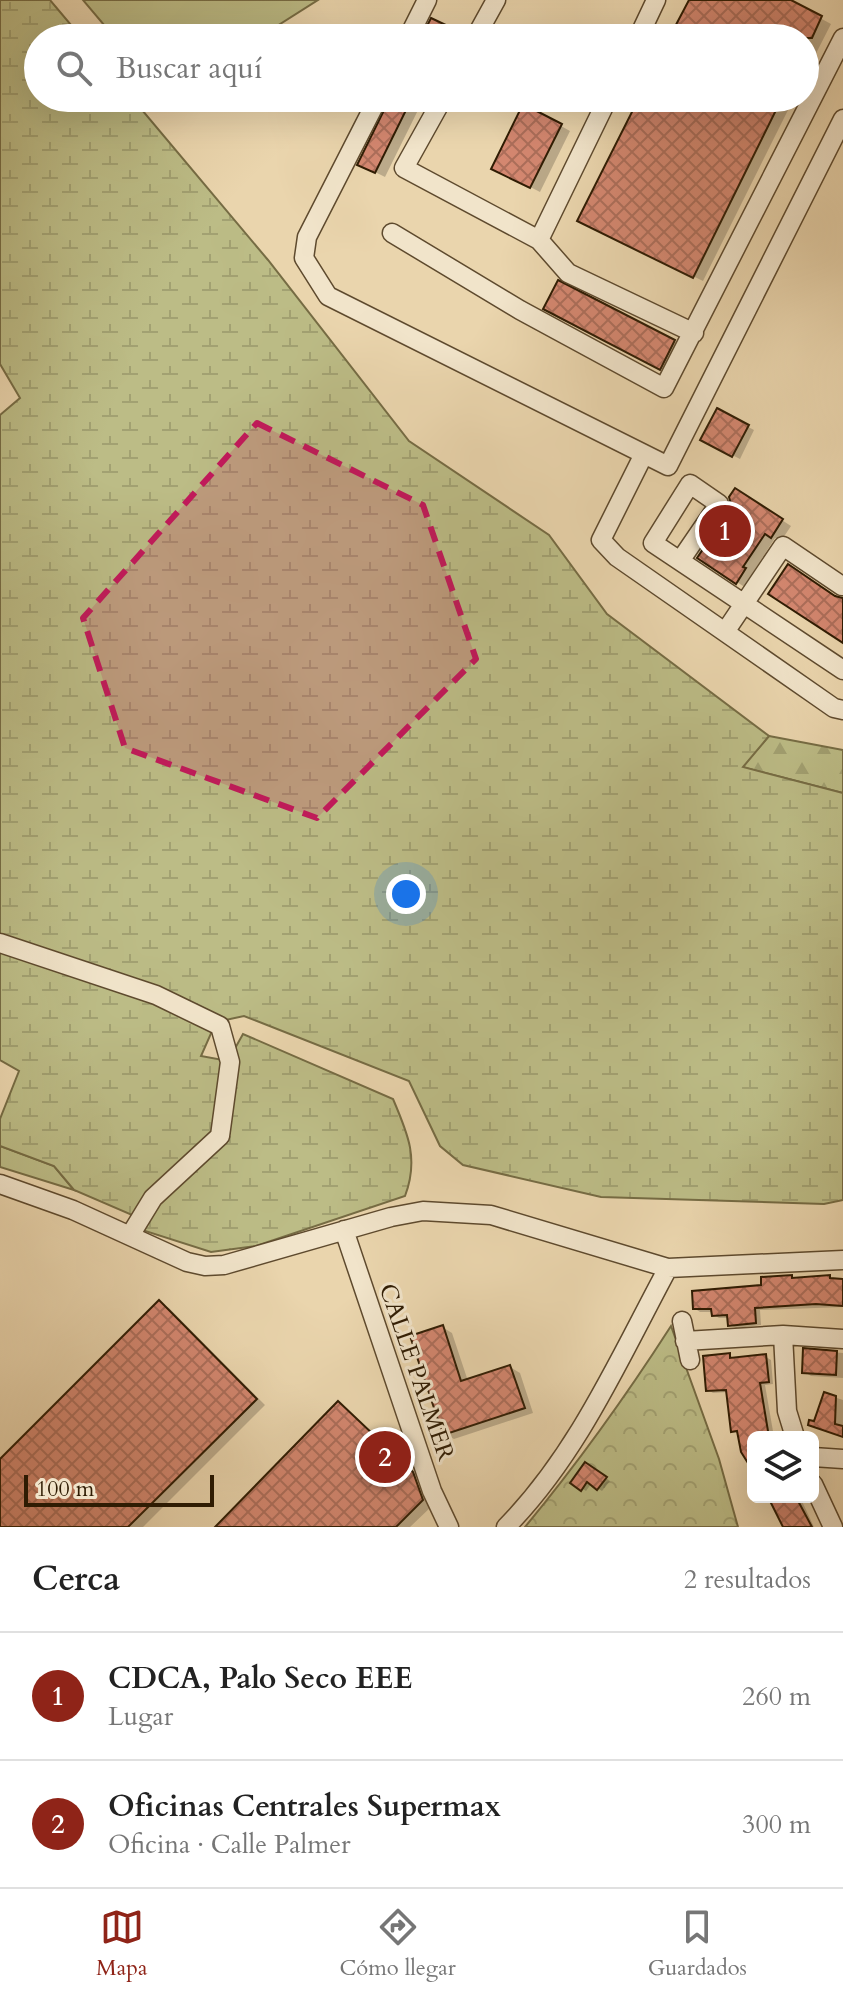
<!DOCTYPE html>
<html lang="es">
<meta charset="utf-8">
<style>
body{margin:0;font-family:Cardo,serif;background:#f6f6f6;color:#222}
.controls{position:absolute;right:24px;bottom:24px;display:grid;overflow:hidden;border-radius:12px;box-shadow:0 8px 32px #0002}
.controls button{width:72px;height:72px;display:grid;place-items:center;padding:0;border:0;border-bottom:2px solid #e0e0e0;background:#fff;color:#222;font:40px sans-serif}
.scale{position:absolute;left:24px;bottom:20px;width:190px;box-sizing:border-box;padding-left:8px;border:4px solid #2f1c03;border-top:0;font-size:22px;line-height:28px;white-space:nowrap;color:#2f1c03;-webkit-text-stroke:6px #f1e4ca;paint-order:stroke}
.you{position:absolute;left:406px;top:894px;width:28px;height:28px;margin:-20px;border:6px solid #fff;border-radius:50%;background:#1a73e8;box-shadow:0 0 0 12px #1a73e833}
.badge{display:grid;place-items:center;width:52px;height:52px;border-radius:50%;background:#8f2418;color:#fff;font-size:26px;font-weight:700}
.pin{position:absolute;translate:-50% -50%;border:4px solid #fff;box-shadow:0 2px 8px #0006}
.list{margin:0;padding:0;list-style:none}
h2{display:flex;justify-content:space-between;align-items:center;height:104px;margin:0;padding:0 32px;font-size:34px}
h2 small{font-size:26px;font-weight:400;color:#767676}
.list li{display:grid;grid-template-columns:52px 1fr auto;gap:24px;align-items:center;box-sizing:border-box;height:128px;padding:0 32px;border-top:2px solid #e0e0e0}
.list b{display:block;font-size:30px;white-space:nowrap}
.list p{margin:0;font-size:26px;white-space:nowrap;color:#767676}
.list em{font-size:26px;font-style:normal;color:#767676}
.icon{flex:none;width:44px;height:44px;fill:none;stroke:currentColor;stroke-width:2;stroke-linecap:round;stroke-linejoin:round}
.map{position:relative;flex:none;width:843px;height:1527px;overflow:hidden}
.search{position:absolute;background:#fff;box-shadow:0 8px 32px #0002;left:24px;right:24px;top:24px;height:88px;display:flex;align-items:center;gap:20px;box-sizing:border-box;padding:0 28px;border-radius:44px;color:#767676;font-size:30px}
.sheet{height:360px;background:#fff}
nav{display:flex;justify-content:space-around;align-items:center;box-sizing:border-box;height:112px;border-top:2px solid #e0e0e0;background:#fff;font-size:22px;color:#767676}
nav a{display:grid;justify-items:center;gap:4px}
nav .on{color:#8f2418}
.map>svg:first-child{display:block}
</style>
<div class="map">
<svg width="843" height="1527" viewBox="0 0 843 1527">
<defs>
<pattern id="forest-firs" width="22" height="20" patternUnits="userSpaceOnUse" patternTransform="scale(2)"><rect width="22" height="20" fill="#bcbc86"/><path d="M5 1l3.5 6h-7zM16 11l3.5 6h-7z" fill="#a2a172"/></pattern>
<pattern id="wetland-marsh" width="20" height="14" patternUnits="userSpaceOnUse" patternTransform="scale(2)"><rect width="20" height="14" fill="#bcbc86"/><path d="M1 5h8M5 5V1M11 12h8M15 12V8" fill="none" stroke="#a2a172"/></pattern>
<pattern id="park-crowns" width="20" height="18" patternUnits="userSpaceOnUse" patternTransform="scale(2)"><rect width="20" height="18" fill="#bcbc86"/><path d="M2 6a3 3 0 1 1 6 0M12 15a3 3 0 1 1 6 0" fill="none" stroke="#a2a172"/></pattern>
<pattern id="building-cross-hatch" width="8" height="8" patternUnits="userSpaceOnUse" patternTransform="scale(2)"><rect width="8" height="8" fill="#d48770"/><path d="M0 0l8 8M0 8l8-8" fill="none" stroke="#ac6e5a"/></pattern>
</defs>
<rect width="100%" height="100%" fill="#ead5ad"/>
<filter id="stains"><feTurbulence type="fractalNoise" baseFrequency=".0025" numOctaves="4"/><feColorMatrix values="0 0 0 0 .2 0 0 0 0 .09 0 0 0 0 .02 0 0 0 .5 -.17"/></filter>
<radialGradient id="worn" r=".72"><stop offset=".6" stop-color="#630" stop-opacity="0"/><stop offset="1" stop-color="#630" stop-opacity=".3"/></radialGradient>
<path fill="#bcbc86" stroke="#766c44" stroke-width="2" d="M 83,0 L 318,0 L 258,38 L 115,38 Z
M 0,1146 L 54,1166 L 74,1190 L 0,1167 Z"/>
<path fill="url(#forest-firs)" stroke="#766c44" stroke-width="2" d="M 769,736 L 843,750 L 843,793 L 742,767 Z"/>
<path fill="url(#wetland-marsh)" stroke="#766c44" stroke-width="2" d="M 0,0 L 50,0 L 82,38 L 38,38 L 38,98 L 132,98 L 268,260 L 409,441 L 549,535 L 607,614 L 769,736 L 743,767 L 843,793 L 843,1200 L 824,1204 L 601,1197 L 463,1165 L 440,1146 L 409,1081 L 244,1016 L 216,1022 L 201,1056 L 228,1061 L 243,1034 L 393,1099 C 408,1134 419,1159 405,1196 L 256,1246 L 211,1252 L 142,1230 L 130,1214 L 74,1190 L 54,1166 L 0,1146 L 0,1119 L 19,1071 L 0,1060 L 0,415 L 20,398 L 0,364 Z"/>
<path fill="url(#park-crowns)" stroke="#766c44" stroke-width="2" d="M 671,1326 L 719,1459 L 738,1527 L 525,1527 C 578,1463 626,1396 671,1326 Z"/>
<path fill="#0003" d="M 691,0 L 787,0 L 831,24 L 805,75 L 805,38 L 672,38 Z
M 432,21 L 456,33 L 454,38 L 424,38 Z
M 391,98 L 424,98 L 385,177 L 369,169 Z
M 641,98 L 794,98 L 703,281 L 589,225 Z
M 561,126 L 570,131 L 540,192 L 503,173 Z
M 555,313 L 674,341 L 684,347 L 670,374 Z
M 718,411 L 754,430 L 740,459 L 703,440 Z
M 745,496 L 791,526 L 781,541 L 775,538 L 752,574 L 754,575 L 746,588 L 737,582 Z
M 829,1277 L 843,1282 L 843,1307 L 760,1310 L 761,1325 L 736,1328 L 730,1325 L 730,1318 L 719,1318 L 714,1315 L 713,1312 L 700,1312 L 694,1308 Z
M 159,1303 L 169,1308 L 265,1405 L 143,1527 L 0,1527 L 0,1462 Z
M 442,1327 L 452,1333 L 468,1381 L 510,1367 L 520,1373 L 533,1413 L 454,1439 L 445,1434 Z
M 805,1350 L 843,1353 L 843,1378 L 811,1376 L 805,1372 Z
M 729,1355 L 734,1358 L 766,1357 L 771,1360 L 773,1384 L 765,1385 L 774,1437 L 753,1437 L 753,1467 L 739,1434 L 733,1431 L 728,1392 L 713,1393 L 708,1390 Z
M 825,1394 L 843,1400 L 843,1437 L 815,1426 Z
M 338,1403 L 347,1409 L 422,1480 L 432,1506 L 410,1527 L 219,1527 Z
M 586,1464 L 610,1481 L 602,1491 L 591,1484 L 586,1491 L 573,1482 Z
M 770,1497 L 800,1497 L 814,1527 L 787,1527 Z"/>
<path fill="url(#building-cross-hatch)" stroke="#2f1c03" stroke-width="2" d="M 689,0 L 791,0 L 822,16 L 812,38 L 669,38 Z
M 431,18 L 448,26 L 442,38 L 421,38 Z
M 390,98 L 412,98 L 375,173 L 357,165 Z
M 639,98 L 782,98 L 693,278 L 577,221 Z
M 523,104 L 562,124 L 530,188 L 491,169 Z
M 558,280 L 675,340 L 660,370 L 543,309 Z
M 717,408 L 749,425 L 732,457 L 700,440 Z
M 735,488 L 783,519 L 771,538 L 765,534 L 743,567 L 746,568 L 736,584 L 697,558 L 729,511 L 731,504 L 729,497 Z
M 788,564 L 835,596 L 843,598 L 843,643 L 768,594 Z
M 792,1275 L 792,1278 L 830,1275 L 830,1278 L 843,1279 L 843,1306 L 816,1304 L 755,1308 L 756,1323 L 728,1326 L 727,1315 L 712,1316 L 711,1309 L 693,1309 L 692,1291 L 761,1285 L 761,1277 Z
M 159,1300 L 257,1399 L 128,1527 L 0,1527 L 0,1459 Z
M 443,1325 L 461,1381 L 510,1365 L 525,1408 L 443,1435 L 410,1336 Z
M 803,1348 L 837,1351 L 836,1375 L 802,1373 Z
M 730,1353 L 730,1358 L 766,1354 L 769,1382 L 760,1383 L 769,1437 L 753,1437 L 753,1471 L 741,1452 L 737,1431 L 731,1432 L 726,1390 L 706,1391 L 703,1356 Z
M 824,1392 L 836,1396 L 835,1424 L 843,1426 L 843,1437 L 808,1425 L 809,1420 L 814,1421 Z
M 338,1401 L 413,1472 L 423,1500 L 396,1527 L 215,1527 Z
M 585,1462 L 607,1477 L 597,1490 L 587,1482 L 581,1491 L 570,1483 Z
M 768,1497 L 796,1497 L 812,1527 L 783,1527 Z"/>
<g fill="none" stroke-linecap="round" stroke-linejoin="round">
<g stroke="#5e4a2e" stroke-width="21">
<path id="minor" d="M 408,38 L 427,0
M 475,38 L 496,0
M 638,38 L 656,0
M 378,98 L 307,237 L 304,258 L 328,296 L 668,466 L 843,119
M 443,98 L 404,168 L 539,240 L 608,98
M 392,233 L 520,310 L 664,388 L 843,38
M 539,240 L 568,273 L 694,333
M 644,454 L 601,540 L 617,557 L 834,708 L 843,710
M 680,561 L 719,504 L 690,484 L 653,543 L 843,670
M 725,632 L 783,546 L 842,586
M 0,943 L 156,995 L 220,1026 L 230,1062 L 220,1136 L 153,1198 L 131,1234
M 0,1184 L 73,1210 L 187,1262 L 205,1266 L 224,1265 L 391,1217 L 423,1211 L 491,1215 L 668,1268 L 843,1260
M 344,1230 L 432,1491 L 449,1527
M 682,1321 L 690,1360
M 783,1335 L 787,1411 L 795,1437
M 685,1341 L 783,1335 L 843,1339
M 813,1457 L 843,1459
M 813,1484 L 833,1527
M 506,1527 C 578,1454 620,1357 668,1268"/>
</g>
<use href="#minor" stroke="#f1e4ca" stroke-width="18"/>
</g>
<path fill="#c2185b" fill-opacity="0.2" stroke="#c2185b" stroke-width="6" stroke-dasharray="16 10" stroke-linejoin="round" d="M 257,423 L 423,505 L 476,659 L 317,818 L 125,748 L 83,618 Z"/>
<g text-anchor="middle" stroke-width="6" stroke-linejoin="round" paint-order="stroke">
<g font-size="24" fill="#2f1c03" stroke="#f1e4ca">
<text transform="translate(417 1372) rotate(71)" y="8">CALLE PALMER</text>
</g>
</g>
<rect width="100%" height="100%" filter="url(#stains)"/>
<rect width="100%" height="100%" fill="url(#worn)"/>
</svg>
<div class="controls">
<button><svg class="icon" aria-label="layers" viewBox="0 0 24 24"><path d="M12 4l9 5-9 5-9-5zM3 14l9 5 9-5"/></svg></button>
</div>
<div class="scale">100 m</div>
<div class="you"></div>
<div class="pin badge" style="left:725px;top:531px">1</div>
<div class="pin badge" style="left:385px;top:1457px">2</div>
<div class="search"><svg class="icon" aria-label="search" viewBox="0 0 24 24"><circle cx="10" cy="10" r="6"/><path d="M15 15l6 6"/></svg>Buscar aquí</div>
</div>
<section class="sheet">
<h2>Cerca<small>2 resultados</small></h2>
<ul class="list">
<li><span class="badge">1</span><div><b>CDCA, Palo Seco EEE</b><p>Lugar</p></div><em>260 m</em></li>
<li><span class="badge">2</span><div><b>Oficinas Centrales Supermax</b><p>Oficina · Calle Palmer</p></div><em>300 m</em></li>
</ul>
</section>
<nav>
<a class="on"><svg class="icon" aria-label="map" viewBox="0 0 24 24"><path d="M3 6l6-2 6 2 6-2v14l-6 2-6-2-6 2zM9 4v14M15 6v14"/></svg>Mapa</a>
<a><svg class="icon" aria-label="directions" viewBox="0 0 24 24"><path d="M12 3l9 9-9 9-9-9zM9 14v-3h6M13 9l2 2-2 2"/></svg>Cómo llegar</a>
<a><svg class="icon" aria-label="saved" viewBox="0 0 24 24"><path d="M7 4h10v16l-5-4-5 4z"/></svg>Guardados</a>
</nav>
